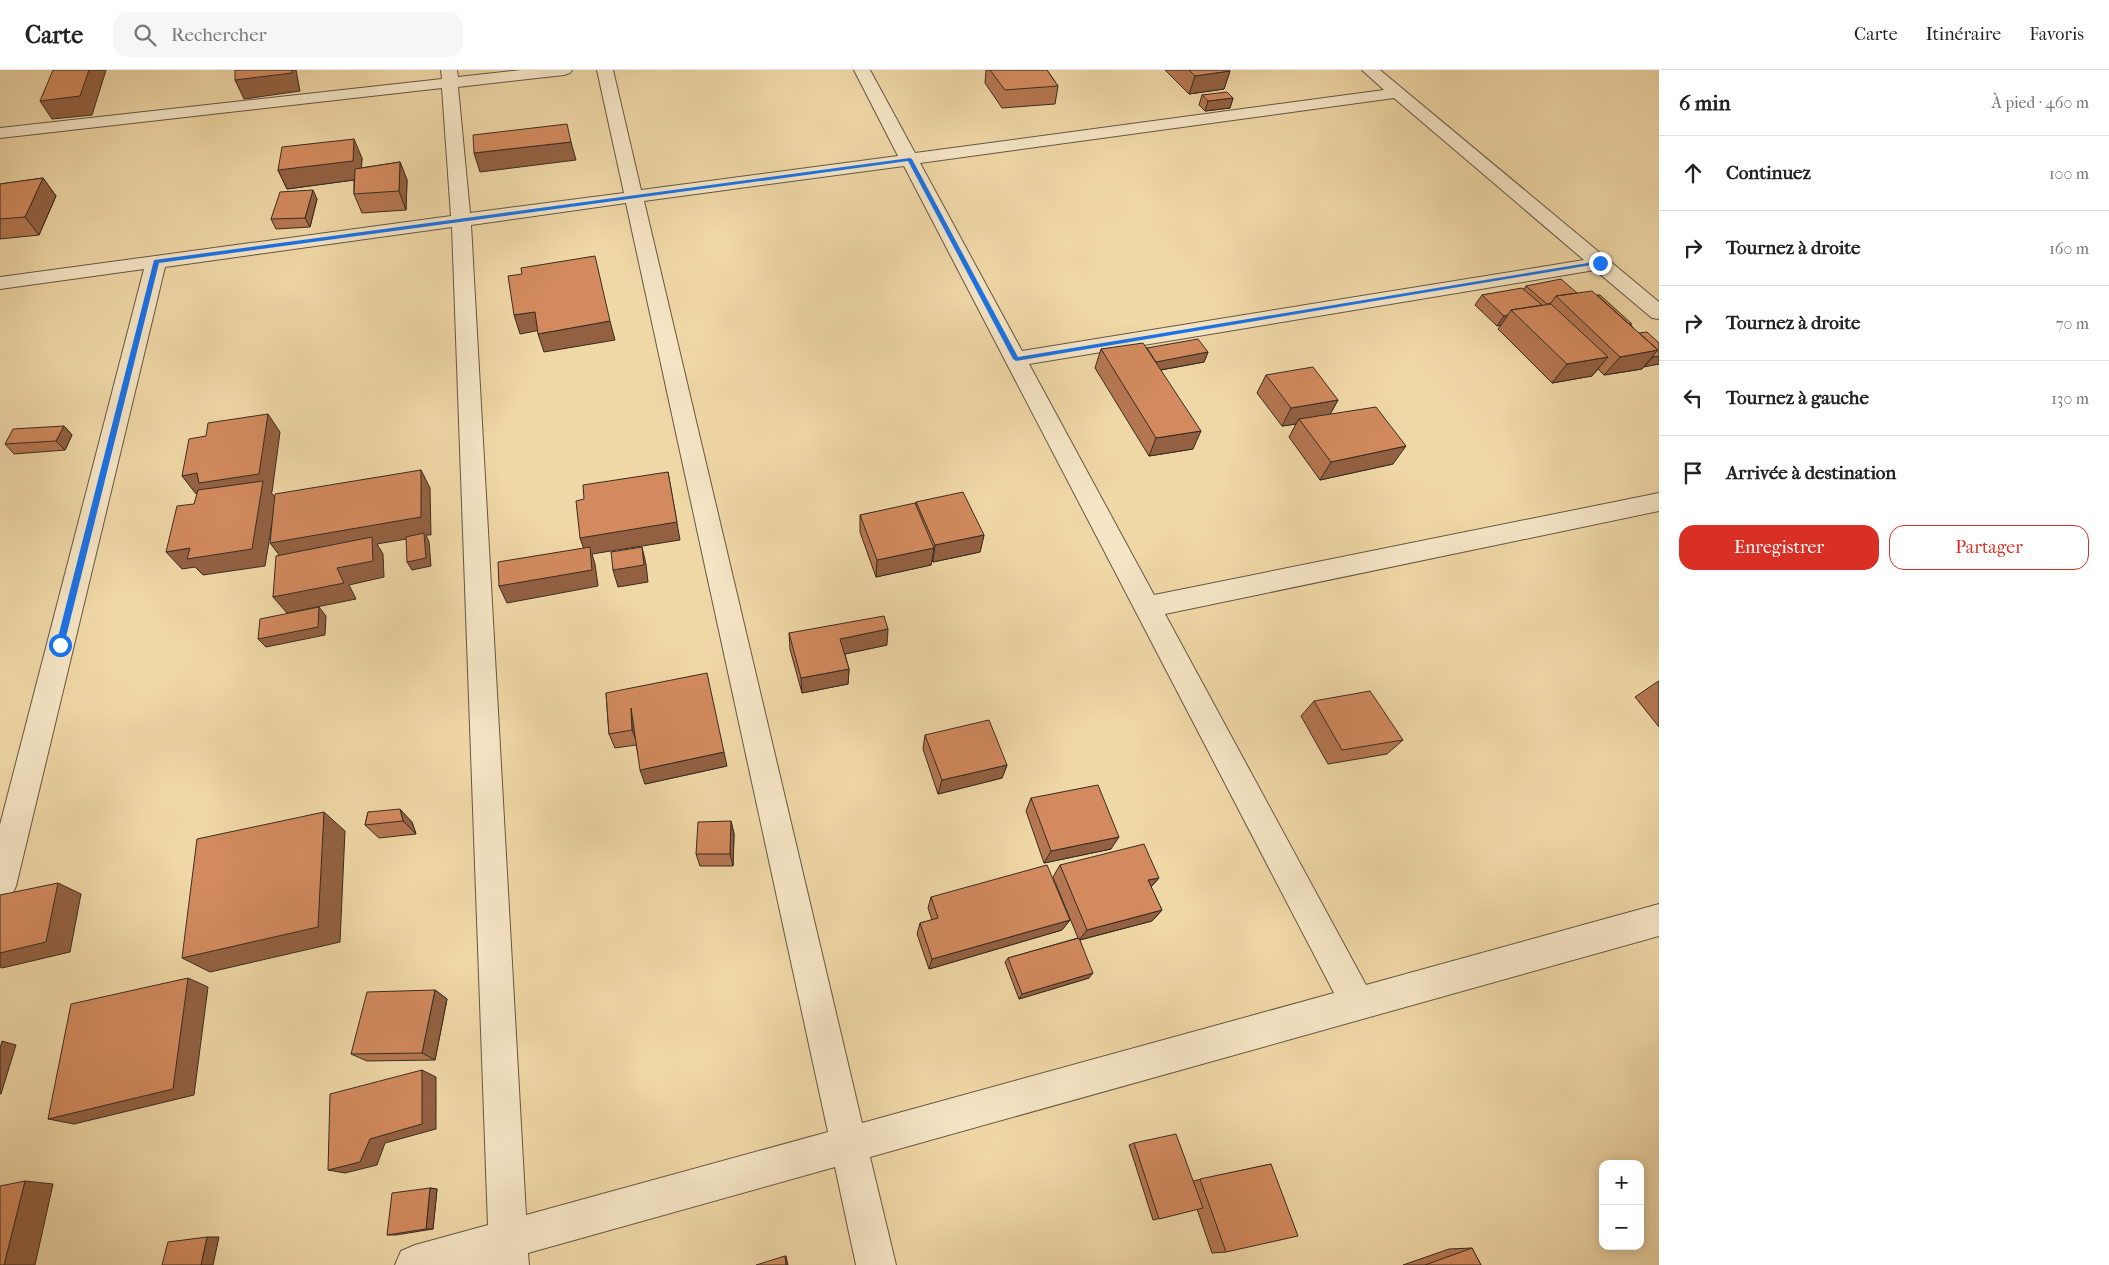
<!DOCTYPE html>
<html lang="fr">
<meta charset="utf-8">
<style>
body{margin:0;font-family:"IM FELL French Canon",serif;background:#f6f6f6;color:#222}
.controls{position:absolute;right:15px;bottom:15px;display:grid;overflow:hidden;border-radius:10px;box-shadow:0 2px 12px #0003}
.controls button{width:45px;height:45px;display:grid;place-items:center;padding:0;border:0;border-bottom:1px solid #e0e0e0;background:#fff;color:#222;font:25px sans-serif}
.stop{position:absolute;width:15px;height:15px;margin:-11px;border:4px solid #1a73e8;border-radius:50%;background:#fff}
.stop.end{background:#1a73e8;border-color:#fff;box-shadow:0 1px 5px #0008}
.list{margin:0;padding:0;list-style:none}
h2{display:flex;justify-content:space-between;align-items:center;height:65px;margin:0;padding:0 20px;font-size:21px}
h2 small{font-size:16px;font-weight:400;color:#767676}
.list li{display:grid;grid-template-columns:32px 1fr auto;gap:15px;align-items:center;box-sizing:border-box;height:75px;padding:0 20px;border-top:1px solid #e0e0e0}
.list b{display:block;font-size:19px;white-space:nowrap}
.list em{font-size:16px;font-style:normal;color:#767676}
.actions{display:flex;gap:10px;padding:15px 20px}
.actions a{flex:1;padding:11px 0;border:1px solid #d93025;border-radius:15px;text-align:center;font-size:18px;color:#d93025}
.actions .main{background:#d93025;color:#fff}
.icon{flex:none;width:28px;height:28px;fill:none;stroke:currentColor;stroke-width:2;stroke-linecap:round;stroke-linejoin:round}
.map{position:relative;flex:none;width:1659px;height:1195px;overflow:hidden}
header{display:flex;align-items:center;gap:30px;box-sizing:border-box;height:70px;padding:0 25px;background:#fff;border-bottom:1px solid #e0e0e0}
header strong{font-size:24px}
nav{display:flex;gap:28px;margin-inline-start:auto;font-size:18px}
.search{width:350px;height:45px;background:#f6f6f6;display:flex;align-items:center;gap:12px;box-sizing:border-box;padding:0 18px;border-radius:15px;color:#767676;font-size:19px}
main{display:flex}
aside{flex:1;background:#fff}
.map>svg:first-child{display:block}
</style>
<header>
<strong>Carte</strong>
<div class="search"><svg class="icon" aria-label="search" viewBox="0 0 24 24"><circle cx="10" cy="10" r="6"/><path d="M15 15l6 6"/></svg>Rechercher</div>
<nav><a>Carte</a><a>Itinéraire</a><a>Favoris</a></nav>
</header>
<main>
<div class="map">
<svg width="1659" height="1195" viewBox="0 0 1659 1195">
<rect width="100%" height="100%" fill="#f0d7a6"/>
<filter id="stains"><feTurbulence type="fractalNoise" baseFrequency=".004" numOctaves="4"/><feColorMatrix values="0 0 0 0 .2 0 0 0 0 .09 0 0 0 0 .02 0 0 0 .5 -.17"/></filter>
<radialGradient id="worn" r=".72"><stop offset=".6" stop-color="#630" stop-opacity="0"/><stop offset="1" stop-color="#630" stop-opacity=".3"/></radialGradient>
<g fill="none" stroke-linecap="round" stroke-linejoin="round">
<g stroke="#645744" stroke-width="2">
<path id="minor" d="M 441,0 L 457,0 L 458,7 L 521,0 L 572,0 L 570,3 L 564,5 L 458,17 L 470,143 L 624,123 L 597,0 L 613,0 L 641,120 L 898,86 L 854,0 L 870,0 L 915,83 L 1384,20 L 1362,0 L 1380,0 L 1659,232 L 1659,249 L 1652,248 L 1595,200 L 1029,294 L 1154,525 L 1659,423 L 1659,441 L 1165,544 L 1366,915 L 1659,834 L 1659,866 L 870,1087 L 896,1195 L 856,1195 L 835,1097 L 528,1183 L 529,1195 L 395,1195 L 401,1181 L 415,1175 L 488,1155 L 452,157 L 165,197 L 16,816 L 11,827 L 0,831 L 0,755 L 144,199 L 0,219 L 0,207 L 451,146 L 442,18 L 0,68 L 0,58 L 442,9 ZM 1394,28 L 1584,190 L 1022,281 L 920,93 ZM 904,96 L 1334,923 L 862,1053 L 644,131 ZM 626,133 L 828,1062 L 526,1145 L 471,155 Z"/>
</g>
<use href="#minor" fill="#f5e5c5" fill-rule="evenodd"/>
</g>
<path fill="#b57751" stroke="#362c23" d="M 986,0 L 1047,0 L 1058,16 L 1055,34 L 1002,38 L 985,13 Z
M 1165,0 L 1229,0 L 1230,1 L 1224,19 L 1189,24 Z
M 1202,25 L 1233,28 L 1230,38 L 1205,41 L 1199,35 Z
M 362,88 L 361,98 L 400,92 L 407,110 L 406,140 L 362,143 L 354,124 L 354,110 L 287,119 L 278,100 Z
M 43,108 L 56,126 L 39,165 L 0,169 L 0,114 Z
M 317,129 L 310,157 L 276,159 L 271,149 Z
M 1526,216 L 1577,223 L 1631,255 L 1659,294 L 1644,296 L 1642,299 L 1604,305 L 1598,299 L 1592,306 L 1552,313 L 1498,259 L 1501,255 L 1497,256 L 1475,235 L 1482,225 L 1524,219 Z
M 1147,278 L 1208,282 L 1204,292 L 1161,300 L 1193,379 L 1149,386 L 1095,298 L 1101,279 Z
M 1266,305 L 1338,330 L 1330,344 L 1393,394 L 1320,410 L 1289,367 L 1296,354 L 1282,356 L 1257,323 Z
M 64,356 L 72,365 L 65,380 L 14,384 L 5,374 Z
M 916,432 L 984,465 L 980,482 L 933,492 L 932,490 L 931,495 L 876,507 L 860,462 L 860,445 L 915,435 Z
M 789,563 L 887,575 L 845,584 L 849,599 L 848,614 L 802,623 L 790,579 Z
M 1659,611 L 1659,657 L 1635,627 L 1657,612 Z
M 606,623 L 727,696 L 645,714 L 636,675 L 615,678 L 609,664 Z
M 1314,631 L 1403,670 L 1387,684 L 1328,694 L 1301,646 Z
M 925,665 L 1007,695 L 1002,708 L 938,724 L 923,679 Z
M 1031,728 L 1111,779 L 1044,793 L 1026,741 Z
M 368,742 L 412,752 L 416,764 L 379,768 L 365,755 Z
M 731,751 L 734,764 L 733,796 L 700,796 L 696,784 Z
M 1060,795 L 1159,808 L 1151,817 L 1162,840 L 1152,851 L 1080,870 L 1089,908 L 1019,929 L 1005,892 L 1008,888 L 1078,868 L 1053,807 Z
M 931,827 L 1070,850 L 1062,860 L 929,899 L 917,864 L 920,853 L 932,850 L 928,838 Z
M 435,920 L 447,929 L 435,990 L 367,991 L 351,984 Z
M 1134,1073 L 1193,1111 L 1271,1094 L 1226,1182 L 1212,1183 L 1197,1139 L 1153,1150 L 1129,1075 Z
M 430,1118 L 437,1119 L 433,1159 L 396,1165 L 387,1165 Z
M 1472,1178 L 1481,1195 L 1403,1195 L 1449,1179 Z"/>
<path fill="#936142" stroke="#362c23" d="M 89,0 L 106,0 L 92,45 L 52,49 L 40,31 Z
M 292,0 L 296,0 L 300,21 L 244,29 L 235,10 Z
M 1230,1 L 1224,19 L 1189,24 L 1195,6 Z
M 1233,28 L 1230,38 L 1205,41 L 1208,31 Z
M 354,69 L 362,88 L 361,109 L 287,119 L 278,100 Z
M 571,72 L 576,90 L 480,102 L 474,83 Z
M 400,92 L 407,110 L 406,140 L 399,121 Z
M 43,108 L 56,126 L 39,165 L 25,147 Z
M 313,120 L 317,129 L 310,157 L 305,148 Z
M 535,242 L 541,260 L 520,264 L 514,245 Z
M 1508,245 L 1501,255 L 1497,256 L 1504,246 Z
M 610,251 L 615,270 L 544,282 L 538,264 Z
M 1658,280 L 1642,299 L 1604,305 L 1620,287 Z
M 1208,282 L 1204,292 L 1149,302 L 1153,292 Z
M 1659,286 L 1659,294 L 1644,297 L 1653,287 Z
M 1608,287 L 1592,306 L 1552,313 L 1567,294 Z
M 1338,330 L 1328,348 L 1299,349 L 1296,354 L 1282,356 L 1291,338 Z
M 268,344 L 280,362 L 272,422 L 271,422 L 276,429 L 265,496 L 203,505 L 195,497 L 182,499 L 166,482 L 190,478 L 206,422 L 196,424 L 182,406 Z
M 64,356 L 72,365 L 65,380 L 56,371 Z
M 1201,361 L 1193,379 L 1149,386 L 1156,368 Z
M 1406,376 L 1393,394 L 1320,410 L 1331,392 Z
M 421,400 L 430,418 L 431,465 L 426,465 L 429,472 L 431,496 L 412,500 L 407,492 L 424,466 L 377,474 L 383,484 L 384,507 L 349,515 L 356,529 L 287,543 L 273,527 L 283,490 L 270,473 Z
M 668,402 L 680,470 L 592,484 L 595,494 L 598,516 L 507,533 L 499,516 L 586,485 L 580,468 Z
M 984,465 L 980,482 L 933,492 L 935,475 Z
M 642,477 L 646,494 L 648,512 L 618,517 L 613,500 Z
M 934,478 L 931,495 L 876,507 L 877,490 Z
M 319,537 L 326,546 L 325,565 L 266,577 L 258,569 Z
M 888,559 L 887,575 L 840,585 L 840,569 Z
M 849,599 L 848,614 L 802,623 L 801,608 Z
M 631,638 L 638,675 L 632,660 Z
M 724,682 L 727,696 L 645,714 L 640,700 Z
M 1007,695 L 1002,708 L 938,724 L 942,710 Z
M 400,739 L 412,752 L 416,764 L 403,751 Z
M 324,742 L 345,761 L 340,872 L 210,902 L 182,888 Z
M 731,751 L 734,764 L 733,796 L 730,784 Z
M 1119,767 L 1111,779 L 1044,793 L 1051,781 Z
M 1159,808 L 1149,819 L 1148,810 Z
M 58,813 L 81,824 L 70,882 L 2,898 L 0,897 L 0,883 Z
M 1162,840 L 1152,851 L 1079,870 L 1087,860 Z
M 1070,850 L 1062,860 L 929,899 L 932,889 Z
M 1093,903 L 1089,908 L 1019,929 L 1022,924 Z
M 188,908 L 208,917 L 194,1025 L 74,1054 L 48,1049 Z
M 435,920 L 447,929 L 435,990 L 422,983 Z
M 2,971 L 16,975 L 1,1024 L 0,1024 L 0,978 Z
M 422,1000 L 436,1007 L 436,1059 L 385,1073 L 377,1095 L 345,1103 L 328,1100 L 370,1069 Z
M 25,1111 L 53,1114 L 35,1195 L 4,1195 Z
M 430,1118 L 437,1119 L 433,1159 L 426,1159 Z
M 207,1167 L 219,1167 L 213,1195 L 201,1195 Z
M 785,1186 L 786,1186 L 788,1195 L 786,1195 Z"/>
<path fill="#d28a5e" stroke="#362c23" d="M 53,0 L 89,0 L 80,26 L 40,31 Z
M 235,0 L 292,0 L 292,3 L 235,10 Z
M 990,0 L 1047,0 L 1058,16 L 1005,20 Z
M 1189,0 L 1229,0 L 1230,1 L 1195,6 Z
M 1227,22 L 1233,28 L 1208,31 L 1202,25 Z
M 567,54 L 571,72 L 474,83 L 473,65 Z
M 354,69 L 353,91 L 278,100 L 282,77 Z
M 400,92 L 399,121 L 354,124 L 355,99 Z
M 43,108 L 25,147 L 0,149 L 0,114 Z
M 313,120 L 305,148 L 271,149 L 280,122 Z
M 595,186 L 610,251 L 538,264 L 535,242 L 514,245 L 508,206 L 522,204 L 521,198 Z
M 1561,209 L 1577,223 L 1556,226 L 1551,233 L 1547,234 L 1526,216 Z
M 1522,218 L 1542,235 L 1511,240 L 1508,245 L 1504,246 L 1482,225 Z
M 1592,221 L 1658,280 L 1620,287 L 1556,226 Z
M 1597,225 L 1600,225 L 1632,254 L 1629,254 Z
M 1551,234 L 1608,287 L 1567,294 L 1511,240 Z
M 1647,262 L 1659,273 L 1659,286 L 1652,287 L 1658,280 L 1639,263 Z
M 1198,269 L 1208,282 L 1156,292 L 1147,278 Z
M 1143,273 L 1201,361 L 1156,368 L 1101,279 Z
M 1313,297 L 1338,330 L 1291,338 L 1266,305 Z
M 1376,337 L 1406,376 L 1331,392 L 1299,349 Z
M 268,344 L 259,404 L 199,413 L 197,403 L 182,406 L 189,369 L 206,366 L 208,353 Z
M 64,356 L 56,371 L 5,374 L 13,359 Z
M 421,400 L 421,447 L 270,473 L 275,424 Z
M 668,402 L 677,452 L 580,468 L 576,431 L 584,429 L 583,415 Z
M 263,411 L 252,479 L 187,489 L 190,478 L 166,482 L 177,436 L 194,434 L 198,420 Z
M 963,422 L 984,465 L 935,475 L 916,432 Z
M 915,433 L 934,478 L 877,490 L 860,445 Z
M 424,463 L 426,488 L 407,492 L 406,467 Z
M 372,467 L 373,491 L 337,498 L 344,513 L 273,527 L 276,486 Z
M 590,477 L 592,500 L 499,516 L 498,492 Z
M 642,477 L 644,495 L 613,500 L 611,482 Z
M 319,537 L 318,557 L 258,569 L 260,549 Z
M 884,546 L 888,559 L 840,569 L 849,599 L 801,608 L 789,563 Z
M 707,603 L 724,682 L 640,700 L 631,638 L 632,660 L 609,664 L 606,623 Z
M 1370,621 L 1403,670 L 1342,680 L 1314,631 Z
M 989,650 L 1007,695 L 942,710 L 925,665 Z
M 1098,715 L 1119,767 L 1051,781 L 1031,728 Z
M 400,739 L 403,751 L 365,755 L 368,742 Z
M 324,742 L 318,857 L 182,888 L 197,769 Z
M 731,751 L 730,784 L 696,784 L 698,752 Z
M 1144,774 L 1159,808 L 1148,810 L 1162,840 L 1087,860 L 1060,795 Z
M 1047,795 L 1070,850 L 932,889 L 920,853 L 938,848 L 931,827 Z
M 58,813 L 46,872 L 0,883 L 0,825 Z
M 1079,868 L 1093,903 L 1022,924 L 1008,888 Z
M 188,908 L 173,1019 L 48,1049 L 71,934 Z
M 435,920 L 422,983 L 351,984 L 367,922 Z
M 422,1000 L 422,1054 L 370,1069 L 360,1092 L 328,1100 L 330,1024 Z
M 1176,1064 L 1203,1138 L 1159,1149 L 1134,1073 Z
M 1271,1094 L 1298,1166 L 1226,1182 L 1200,1109 Z
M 25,1111 L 4,1195 L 0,1195 L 0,1116 Z
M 430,1118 L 426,1159 L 387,1165 L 392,1123 Z
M 207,1167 L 201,1195 L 162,1195 L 168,1172 Z
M 1472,1178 L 1481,1195 L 1425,1195 Z
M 785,1186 L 786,1195 L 756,1195 Z"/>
<path fill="#1a73e8" d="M 910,88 L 912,89 L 1018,287 L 1600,191 L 1603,193 L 1016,291 L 1013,289 L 908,91 L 159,193 L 64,575 L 63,578 L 57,578 L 56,575 L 154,190 Z"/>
<rect width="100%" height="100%" filter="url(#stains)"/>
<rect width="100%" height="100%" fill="url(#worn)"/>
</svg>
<div class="controls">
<button>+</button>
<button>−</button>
</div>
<div class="stop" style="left:60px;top:575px"></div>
<div class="stop end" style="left:1600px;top:193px"></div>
</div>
<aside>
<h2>6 min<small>À pied · 460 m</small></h2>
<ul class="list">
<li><svg class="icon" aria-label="ahead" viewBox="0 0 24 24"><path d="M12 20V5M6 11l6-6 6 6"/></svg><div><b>Continuez</b></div><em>100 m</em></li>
<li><svg class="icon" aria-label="right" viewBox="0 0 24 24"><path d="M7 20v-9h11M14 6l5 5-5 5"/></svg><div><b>Tournez à droite</b></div><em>160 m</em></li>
<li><svg class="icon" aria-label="right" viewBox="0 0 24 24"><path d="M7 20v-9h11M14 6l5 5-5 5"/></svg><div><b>Tournez à droite</b></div><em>70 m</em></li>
<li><svg class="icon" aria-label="left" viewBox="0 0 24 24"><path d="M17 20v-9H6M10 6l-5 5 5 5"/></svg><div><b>Tournez à gauche</b></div><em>130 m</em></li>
<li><svg class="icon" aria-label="arrive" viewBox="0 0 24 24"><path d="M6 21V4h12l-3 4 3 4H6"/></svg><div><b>Arrivée à destination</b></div></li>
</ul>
<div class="actions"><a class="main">Enregistrer</a><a>Partager</a></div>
</aside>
</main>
